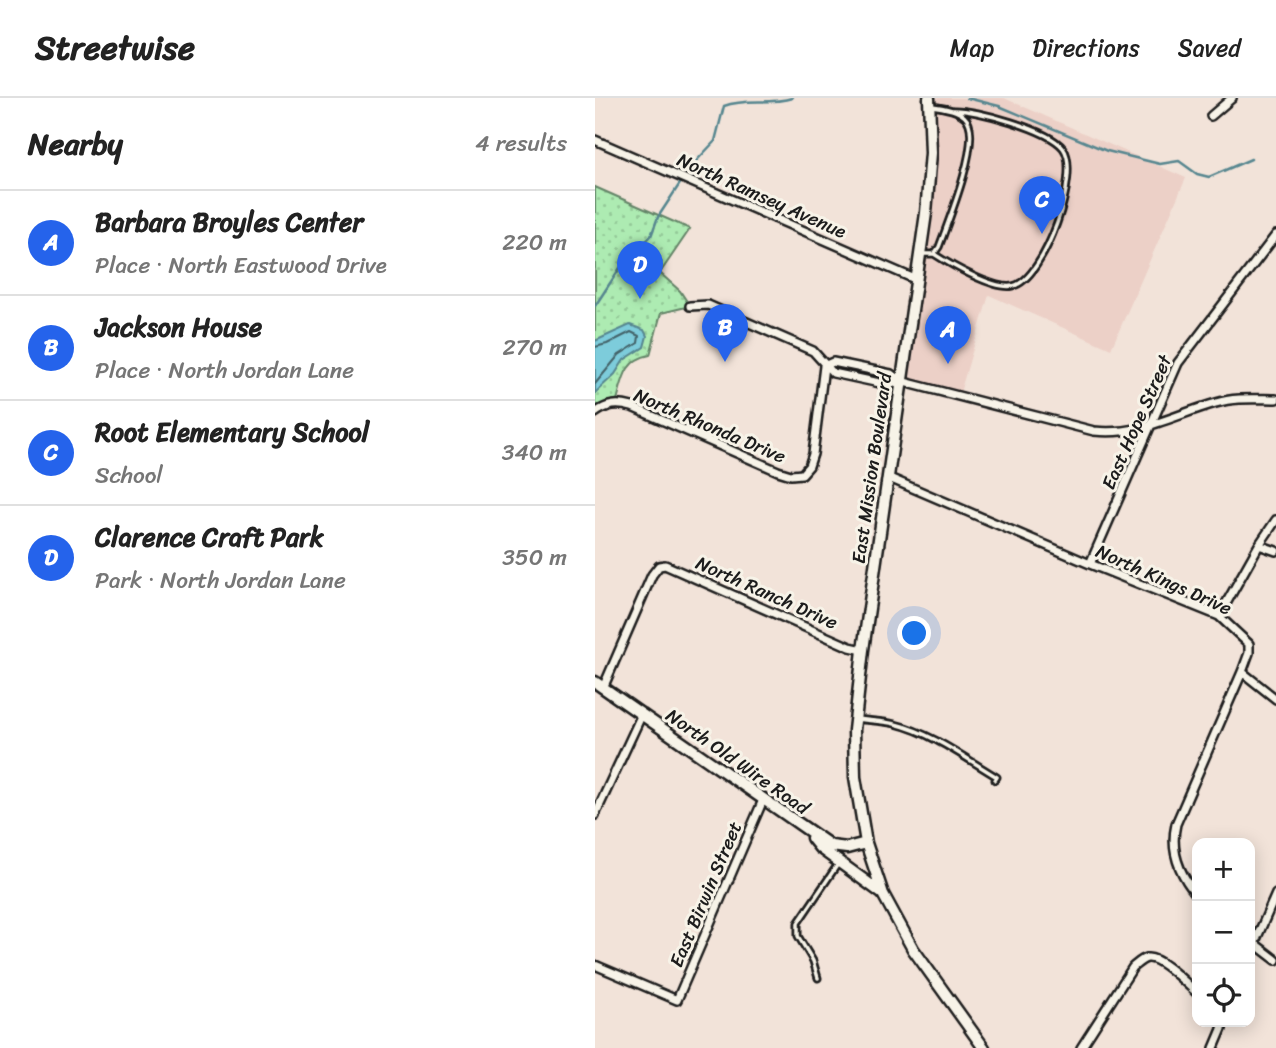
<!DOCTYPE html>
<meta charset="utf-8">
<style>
body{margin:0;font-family:Sriracha,sans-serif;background:#f2f2f2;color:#222}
.controls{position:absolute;right:21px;bottom:21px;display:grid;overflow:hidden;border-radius:14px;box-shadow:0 4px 18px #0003}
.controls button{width:63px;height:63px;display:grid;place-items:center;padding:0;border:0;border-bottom:2px solid #e0e0e0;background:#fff;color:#222;font:35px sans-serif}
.you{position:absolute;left:320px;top:536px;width:24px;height:24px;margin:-18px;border:5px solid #fff;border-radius:50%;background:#1a73e8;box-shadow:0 0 0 10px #1a73e833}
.badge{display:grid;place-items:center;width:46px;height:46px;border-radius:50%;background:#2563eb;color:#fff;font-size:23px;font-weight:700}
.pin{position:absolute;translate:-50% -58px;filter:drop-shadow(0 2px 4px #0008)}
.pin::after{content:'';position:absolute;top:37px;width:24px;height:21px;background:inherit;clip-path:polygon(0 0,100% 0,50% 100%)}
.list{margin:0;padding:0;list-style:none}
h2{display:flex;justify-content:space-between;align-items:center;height:91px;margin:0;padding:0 28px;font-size:30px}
h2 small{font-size:23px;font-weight:400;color:#767676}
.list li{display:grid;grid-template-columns:46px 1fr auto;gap:21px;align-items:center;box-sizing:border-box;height:105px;padding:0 28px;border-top:2px solid #e0e0e0}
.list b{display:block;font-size:26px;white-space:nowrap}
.list p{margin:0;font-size:23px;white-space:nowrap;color:#767676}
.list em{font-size:23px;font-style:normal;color:#767676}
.icon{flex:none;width:38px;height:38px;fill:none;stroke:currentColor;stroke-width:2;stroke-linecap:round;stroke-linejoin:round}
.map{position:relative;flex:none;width:681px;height:950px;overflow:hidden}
header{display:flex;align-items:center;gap:42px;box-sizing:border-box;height:98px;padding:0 35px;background:#fff;border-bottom:2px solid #e0e0e0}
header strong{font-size:33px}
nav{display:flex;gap:38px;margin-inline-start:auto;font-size:24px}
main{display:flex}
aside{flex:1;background:#fff}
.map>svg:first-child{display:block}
</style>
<header>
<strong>Streetwise</strong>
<nav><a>Map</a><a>Directions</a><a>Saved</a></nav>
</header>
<main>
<aside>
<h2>Nearby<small>4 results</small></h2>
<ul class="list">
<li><span class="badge">A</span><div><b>Barbara Broyles Center</b><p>Place · North Eastwood Drive</p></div><em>220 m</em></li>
<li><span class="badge">B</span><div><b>Jackson House</b><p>Place · North Jordan Lane</p></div><em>270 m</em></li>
<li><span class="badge">C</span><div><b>Root Elementary School</b><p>School</p></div><em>340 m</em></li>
<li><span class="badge">D</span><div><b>Clarence Craft Park</b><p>Park · North Jordan Lane</p></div><em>350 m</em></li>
</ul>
</aside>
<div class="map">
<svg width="681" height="950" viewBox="0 0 681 950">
<defs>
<pattern id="park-dots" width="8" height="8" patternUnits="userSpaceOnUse" patternTransform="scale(1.75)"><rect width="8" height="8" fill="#adebb2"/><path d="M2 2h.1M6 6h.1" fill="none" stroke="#94c998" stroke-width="1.8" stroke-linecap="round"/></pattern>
</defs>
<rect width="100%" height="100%" fill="#f2e3d9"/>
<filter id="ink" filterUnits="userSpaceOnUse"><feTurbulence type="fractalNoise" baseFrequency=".0143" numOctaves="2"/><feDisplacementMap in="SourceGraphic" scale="14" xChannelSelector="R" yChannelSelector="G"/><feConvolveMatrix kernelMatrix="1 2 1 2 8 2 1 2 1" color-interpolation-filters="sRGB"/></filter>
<g filter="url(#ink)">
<path fill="#ecd0c7" d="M 334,0 L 409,0 L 591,80 L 516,251 L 394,197 L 364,298 L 305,283 L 331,115 Z"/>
<path fill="url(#park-dots)" stroke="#648467" stroke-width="2" d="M 0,89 L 95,131 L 65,175 L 85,193 L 95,208 L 66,215 L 55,257 C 28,262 28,283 21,306 L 0,315 Z"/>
<path fill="#7dccdb" stroke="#56868f" stroke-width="2" d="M 35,227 L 49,232 L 52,238 L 49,249 L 29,262 L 20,276 L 0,295 L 0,243 Z"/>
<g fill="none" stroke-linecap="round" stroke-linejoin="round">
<path stroke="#436268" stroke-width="2" d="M 0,249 L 12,246 L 36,234 L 44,238 L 43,245 L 24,257 L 0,286"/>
<path stroke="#56868f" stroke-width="2.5" d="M 372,0 L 404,8 L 512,53 L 565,66 L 584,63 L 602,76 L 614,79 L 656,61
M 90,75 L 120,43 L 129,8 C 151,0 175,7 197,0
M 0,208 L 25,170 L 56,138 L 63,119 L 86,84"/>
<g stroke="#1c1c1c" stroke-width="9">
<path id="lane" d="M 327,156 L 339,156 L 344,149 C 353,124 383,51 374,26 C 370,12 349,10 337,8
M 339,156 C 356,167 399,192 418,188 C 449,182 487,74 468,50 C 454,32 381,11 358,12
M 262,621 C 274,623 288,623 300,626 C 337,635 370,660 402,679 L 400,682
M 223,880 L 218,863 L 203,838 L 203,825 L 243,766"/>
</g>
<g stroke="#1c1c1c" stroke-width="12">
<path id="street" d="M 616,18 L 637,0
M 0,42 L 322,182
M 95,208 L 113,207 L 218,253 L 238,275 L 294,287 L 305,283
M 229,268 L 238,264 L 296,276 L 305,283 L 499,333 C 545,338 578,317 621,305 C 640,299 661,301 681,301
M 0,315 C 13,306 22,305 37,309 L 183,373 L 196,377 L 207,376 L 214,368 L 218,356 L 229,268
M 292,379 L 495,466 L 624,518 L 654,546 L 654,555 L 647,574 L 581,726 C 575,752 584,776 602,797
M 664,447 L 681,453
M 495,466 L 583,265 L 681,137
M 624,518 L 664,447 L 681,422
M 647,574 L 681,601
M 8,590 L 57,477 L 64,468 L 70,467 L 255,549 L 268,552
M 0,717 L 47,616
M 655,842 L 681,862
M 659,846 L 681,796
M 0,867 L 82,902 L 168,702
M 486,950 L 538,869 C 542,866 547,861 552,860 C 565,858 592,886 602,895
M 619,950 L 627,931 L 628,924"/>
</g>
<g stroke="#1c1c1c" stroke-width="15">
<path id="secondary" d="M 334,0 L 336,55 L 331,115 L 268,552 L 259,632 L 260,679 L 271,745 L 288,796 L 318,851 L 389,950
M 0,584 L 236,748 L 252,750 L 271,745
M 217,740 L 225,750 L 288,796"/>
</g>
<use href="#lane" stroke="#f7f3e8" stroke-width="3.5"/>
<use href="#street" stroke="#f7f3e8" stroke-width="7"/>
<use href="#secondary" stroke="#f7f3e8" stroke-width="10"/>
</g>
</g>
<g text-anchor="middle" stroke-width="6" stroke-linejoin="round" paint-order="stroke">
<g font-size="19" fill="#1c1c1c" stroke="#f7f3e8">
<text transform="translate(167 97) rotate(24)" y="7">North Ramsey Avenue</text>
<text transform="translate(541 324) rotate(-66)" y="7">East Hope Street</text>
<text transform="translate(115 327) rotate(23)" y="7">North Rhonda Drive</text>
<text transform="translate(276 370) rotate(-82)" y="7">East Mission Boulevard</text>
<text transform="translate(569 481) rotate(24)" y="7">North Kings Drive</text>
<text transform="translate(172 494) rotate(24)" y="7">North Ranch Drive</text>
<text transform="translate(143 663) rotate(35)" y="7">North Old Wire Road</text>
<text transform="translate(110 796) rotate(-67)" y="7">East Birwin Street</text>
</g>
</g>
</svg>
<div class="controls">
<button>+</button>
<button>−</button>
<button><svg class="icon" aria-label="locate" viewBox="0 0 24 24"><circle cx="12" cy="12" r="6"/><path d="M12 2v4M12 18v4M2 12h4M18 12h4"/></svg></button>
</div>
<div class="you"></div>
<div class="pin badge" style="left:353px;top:266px">A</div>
<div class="pin badge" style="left:130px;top:264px">B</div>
<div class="pin badge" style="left:447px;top:136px">C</div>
<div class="pin badge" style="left:45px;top:201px">D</div>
</div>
</main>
